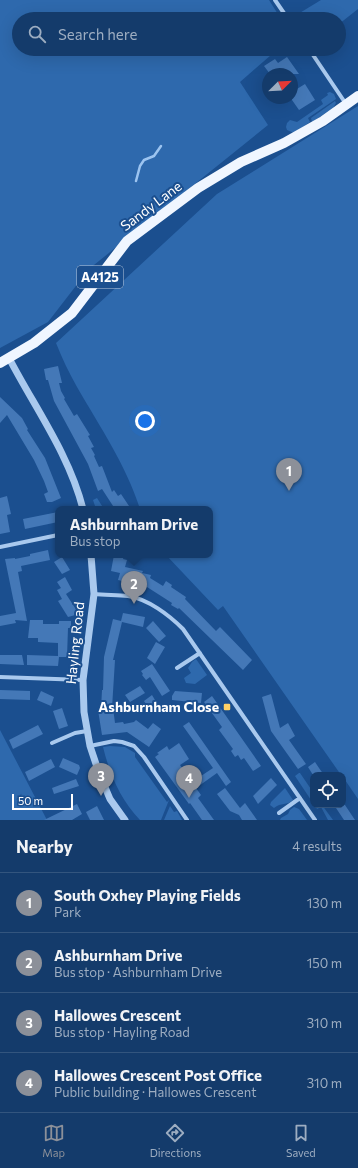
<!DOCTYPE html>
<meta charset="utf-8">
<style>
body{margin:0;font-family:Commissioner,sans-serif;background:#214673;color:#f1f3f6}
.controls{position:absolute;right:12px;bottom:12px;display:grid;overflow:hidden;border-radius:8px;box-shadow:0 4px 16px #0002}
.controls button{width:36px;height:36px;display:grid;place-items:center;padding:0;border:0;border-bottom:1px solid #33557e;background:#143b6b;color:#f1f3f6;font:20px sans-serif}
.compass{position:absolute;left:262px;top:68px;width:36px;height:36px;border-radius:50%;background:#143b6b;box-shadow:0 4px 16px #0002;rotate:66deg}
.scale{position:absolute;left:12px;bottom:10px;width:61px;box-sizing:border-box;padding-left:4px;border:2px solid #fff;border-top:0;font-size:11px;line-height:14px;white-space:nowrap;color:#fff;-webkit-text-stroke:3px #1b4f8f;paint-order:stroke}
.you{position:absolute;left:145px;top:421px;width:14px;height:14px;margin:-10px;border:3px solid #fff;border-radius:50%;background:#1a73e8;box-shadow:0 0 0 6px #1a73e833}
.badge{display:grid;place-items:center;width:26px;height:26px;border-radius:50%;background:#8c9099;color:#fff;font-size:13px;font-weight:700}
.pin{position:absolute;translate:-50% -33px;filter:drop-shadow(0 1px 2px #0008)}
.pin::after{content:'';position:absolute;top:21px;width:14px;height:12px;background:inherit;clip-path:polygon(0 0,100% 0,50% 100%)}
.popup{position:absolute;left:55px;top:506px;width:158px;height:52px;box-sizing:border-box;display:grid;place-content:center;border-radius:8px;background:#143b6b;filter:drop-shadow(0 1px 3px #0005);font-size:13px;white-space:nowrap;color:#9dadc1}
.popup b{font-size:15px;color:#f1f3f6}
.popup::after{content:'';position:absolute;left:50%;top:100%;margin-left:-8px;border:8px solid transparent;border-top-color:#143b6b}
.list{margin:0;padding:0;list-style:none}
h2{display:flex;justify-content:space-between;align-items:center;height:52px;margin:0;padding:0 16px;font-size:17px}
h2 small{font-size:13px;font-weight:400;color:#9dadc1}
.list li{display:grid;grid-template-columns:26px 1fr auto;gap:12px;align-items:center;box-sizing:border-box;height:60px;padding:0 16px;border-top:1px solid #33557e}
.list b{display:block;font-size:15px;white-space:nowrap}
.list p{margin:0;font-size:13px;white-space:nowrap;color:#9dadc1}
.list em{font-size:13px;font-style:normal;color:#9dadc1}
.icon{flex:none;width:22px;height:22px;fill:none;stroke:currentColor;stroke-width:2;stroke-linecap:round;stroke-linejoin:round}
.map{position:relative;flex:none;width:358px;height:820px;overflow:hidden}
.search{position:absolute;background:#143b6b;box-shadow:0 4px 16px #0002;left:12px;right:12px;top:12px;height:44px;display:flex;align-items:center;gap:10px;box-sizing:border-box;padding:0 14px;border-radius:22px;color:#9dadc1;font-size:15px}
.sheet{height:292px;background:#143b6b}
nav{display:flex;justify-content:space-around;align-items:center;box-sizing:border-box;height:56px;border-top:1px solid #33557e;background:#143b6b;font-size:11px;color:#9dadc1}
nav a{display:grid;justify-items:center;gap:2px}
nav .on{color:#8c9099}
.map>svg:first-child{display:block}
</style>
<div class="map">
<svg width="358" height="820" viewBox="0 0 358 820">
<rect width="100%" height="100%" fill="#1b4f8f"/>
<path fill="#2e69ad" d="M 0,0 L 269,0 L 281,19 L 19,19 L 19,49 L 278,49 L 240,82 L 268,125 L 89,269 L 48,322 L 0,348 Z
M 321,0 L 358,0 L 358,9 L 339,24 L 339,19 L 301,19 L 298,14 Z
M 330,92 L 334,94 L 336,99 L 308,118 L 310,122 L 294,133 L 287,130 L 286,127 L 287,123 L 290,120 L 297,122 L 323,104 L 321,100 L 328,95 L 327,93 Z
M 335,101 L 336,103 L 333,108 L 312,122 L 311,118 Z
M 358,106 L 358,799 L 343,777 L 343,775 L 341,775 L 223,606 L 218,610 L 166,555 L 210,555 L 210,509 L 140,509 C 126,465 100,427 77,387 C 69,373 62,358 56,343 L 217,194 Z
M 97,498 L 104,509 L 96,509 L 93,500 Z
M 196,659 L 207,675 L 195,684 L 186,683 L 184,678 L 191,673 L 188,668 L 192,662 Z
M 0,730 L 47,820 L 0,820 Z
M 110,746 L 125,747 L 135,753 L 135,757 L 167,802 L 169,800 L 161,820 L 140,820 C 120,799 110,775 103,747 Z
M 299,773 L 300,773 L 313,792 L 313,803 L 295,776 Z
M 285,788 L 293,800 C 287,806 281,802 274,808 L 270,805 L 271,802 Z
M 315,805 L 322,805 L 333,820 L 328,820 L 321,807 L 317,809 Z
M 170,806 L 174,812 L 177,811 L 182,820 L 164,820 Z
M 294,807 L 299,809 L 307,820 L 280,820 L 281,818 L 288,814 L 290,810 Z"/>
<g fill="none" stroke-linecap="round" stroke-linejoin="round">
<path stroke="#9cc4f0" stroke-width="2.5" d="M 136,181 L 140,166 L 144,160 L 154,156 L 161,146"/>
</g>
<path fill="#4478b7" d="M 287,57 L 299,74 L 270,74 L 264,66 L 275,59 L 278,63 Z
M 305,84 L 315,100 L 299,110 L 292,100 L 292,92 Z
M 58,366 L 62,383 L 59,383 L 61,391 L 65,398 L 64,399 L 74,416 L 77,414 L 90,435 L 88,436 L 94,447 L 91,448 L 95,455 L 94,456 L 99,467 L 102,466 L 112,492 L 114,490 L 118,496 L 121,494 L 131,509 L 115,509 L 102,489 L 98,491 L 88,464 L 54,401 L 48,380 L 46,380 L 44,369 Z
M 0,397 L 22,418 L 28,429 L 27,430 L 45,458 L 61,498 L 52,502 L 47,502 L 44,494 L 48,492 L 44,481 L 34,460 L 7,415 L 0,423 Z
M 7,496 L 11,514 L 7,515 L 10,532 L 0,534 L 0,498 Z
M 58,512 L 58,522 L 25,529 L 23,519 Z
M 48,550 L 50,560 L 21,566 L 22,571 L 18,572 L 27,621 L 15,620 L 16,623 L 0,626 L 0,616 L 16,613 L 5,559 L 15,558 L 15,559 L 30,556 L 30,554 Z
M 114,555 L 124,555 L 123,559 L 127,560 L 125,567 L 143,571 L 142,573 L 151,575 L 150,578 L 163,586 L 166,581 L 172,585 L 171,587 L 186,597 L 185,599 L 216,631 L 220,627 L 252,660 L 243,670 L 179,608 L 178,609 L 171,605 L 172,603 L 147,587 L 118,580 L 120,573 L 111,571 Z
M 62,557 L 70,570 L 62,574 L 54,562 Z
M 65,577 L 72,590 L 66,594 L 79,614 L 68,617 L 58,601 L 62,599 L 57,590 L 61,588 L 57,582 Z
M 123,613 L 145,617 L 143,627 L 122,622 L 113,660 L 115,660 L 112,708 L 113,708 L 115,723 L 123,722 L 124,724 L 134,722 L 136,720 L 148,729 L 153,723 L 161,729 L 149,747 L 127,732 L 102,735 L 98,710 L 101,709 L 102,690 L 103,690 L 104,657 L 113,619 L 121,621 Z
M 30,620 L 43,620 L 43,624 L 59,624 L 59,621 L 71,621 L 71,628 L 68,628 L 67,657 L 59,657 L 58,666 L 27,665 L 27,655 L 58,656 L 58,643 L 38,642 L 38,638 L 28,638 Z
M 153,621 L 166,636 L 159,642 L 146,628 Z
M 156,642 L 165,647 L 155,664 L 147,658 Z
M 0,655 L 22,655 L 24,665 L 0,664 Z
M 152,664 L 170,691 L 162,696 L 150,677 L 146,680 L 142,675 L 143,674 L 141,671 Z
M 140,686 L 145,693 L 130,702 L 125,695 Z
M 0,690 L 30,691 L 30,700 L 0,699 Z
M 41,691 L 54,697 L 51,706 L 37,700 Z
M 175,691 L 202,693 L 201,703 L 172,700 L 172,696 Z
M 271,694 L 280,728 L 288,723 L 295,736 L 289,740 L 306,764 L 298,769 L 271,731 L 262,697 Z
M 152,695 L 158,705 L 150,710 L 144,701 Z
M 212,696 L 261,766 L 253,771 L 244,758 L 241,760 L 238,755 L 235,757 L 231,751 L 233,749 L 219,730 L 222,727 L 204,702 Z
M 62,708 L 68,726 L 59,729 L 53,711 Z
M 189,722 L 231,782 L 226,786 L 217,773 L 196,788 L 201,795 L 198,798 L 214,820 L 202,820 L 190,803 L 189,804 L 155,757 L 159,754 L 157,753 L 167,746 L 169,750 L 179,743 L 189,759 L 180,765 L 192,782 L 213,768 L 183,726 Z
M 38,725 L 43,734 L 13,749 L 9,740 Z
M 63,758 L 79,765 L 80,768 L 77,775 L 59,767 Z
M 51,759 L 55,767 L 29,781 L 25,772 Z
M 315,762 L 319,768 L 324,775 L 313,775 L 308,767 Z
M 271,778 L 277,785 L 258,804 L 253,796 Z
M 76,779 L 79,786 L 54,794 L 52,788 Z
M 225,788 L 240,808 L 245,803 L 257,820 L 242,820 L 239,815 L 230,811 L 217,794 Z
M 77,804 L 82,814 L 72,820 L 44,820 Z
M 334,805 L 345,805 L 355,820 L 344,820 Z
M 97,806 L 104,820 L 90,820 L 86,812 Z"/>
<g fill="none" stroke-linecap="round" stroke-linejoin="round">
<path stroke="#a9c9ee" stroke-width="4" d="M 275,0 L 288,19
M 309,49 L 346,104
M 0,547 L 58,535
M 94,594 C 105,595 117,595 128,596 C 148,599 169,615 183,629 L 315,820
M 177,668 L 200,653
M 0,677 L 83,680
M 52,743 L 75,733 L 87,731
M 90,746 L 114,741 L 122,742 L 134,746 L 144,757 L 187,820
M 279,813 L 300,798"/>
<path stroke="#a9c9ee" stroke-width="7" d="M 9,358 C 35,408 69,454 83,509
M 91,555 L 94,594 L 83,680 L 84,712 L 90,746 L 99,773 L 110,799 L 125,820"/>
<path stroke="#f0f6ff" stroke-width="10" d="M 0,363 L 34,343 L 72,313 L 127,241 L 198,188 L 241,162 L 284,143 L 323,121 L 358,96"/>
</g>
<rect fill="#ffd166" stroke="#1b4f8f" stroke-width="1.5" x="223" y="703" width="8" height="8" rx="2"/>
<g text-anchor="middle" stroke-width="4" stroke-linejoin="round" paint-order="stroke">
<rect fill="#1b4f8f" stroke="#bbcadd" stroke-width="1" x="77" y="266" width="46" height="22" rx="3"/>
<g font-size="13" font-weight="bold" fill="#fff">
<text x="100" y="282">A4125</text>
</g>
<g font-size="14" fill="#fff" stroke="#1b4f8f">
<text transform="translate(151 206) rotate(-37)" y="5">Sandy Lane</text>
<text transform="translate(75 643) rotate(-84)" y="5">Hayling Road</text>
</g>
<g font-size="14" font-weight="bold" fill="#fff" stroke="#1b4f8f" text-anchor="end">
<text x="219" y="712">Ashburnham Close</text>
</g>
</g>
</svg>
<div class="controls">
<button><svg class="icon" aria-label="locate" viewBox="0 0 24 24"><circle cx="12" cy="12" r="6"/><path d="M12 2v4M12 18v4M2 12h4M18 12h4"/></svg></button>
</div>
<svg class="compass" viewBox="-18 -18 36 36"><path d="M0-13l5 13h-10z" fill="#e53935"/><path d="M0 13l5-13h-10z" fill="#9dadc1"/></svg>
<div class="scale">50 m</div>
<div class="you"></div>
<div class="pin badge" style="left:289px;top:491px">1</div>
<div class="pin badge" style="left:134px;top:604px">2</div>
<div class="popup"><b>Ashburnham Drive</b>Bus stop</div>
<div class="pin badge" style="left:101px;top:796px">3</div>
<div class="pin badge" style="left:189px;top:798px">4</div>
<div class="search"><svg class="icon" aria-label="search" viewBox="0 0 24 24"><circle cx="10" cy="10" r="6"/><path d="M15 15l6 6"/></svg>Search here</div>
</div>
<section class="sheet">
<h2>Nearby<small>4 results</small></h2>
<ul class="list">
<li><span class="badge">1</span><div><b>South Oxhey Playing Fields</b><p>Park</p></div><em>130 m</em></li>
<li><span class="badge">2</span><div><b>Ashburnham Drive</b><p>Bus stop · Ashburnham Drive</p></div><em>150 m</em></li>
<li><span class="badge">3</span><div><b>Hallowes Crescent</b><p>Bus stop · Hayling Road</p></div><em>310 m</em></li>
<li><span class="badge">4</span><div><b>Hallowes Crescent Post Office</b><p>Public building · Hallowes Crescent</p></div><em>310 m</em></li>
</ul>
</section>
<nav>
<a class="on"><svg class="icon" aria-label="map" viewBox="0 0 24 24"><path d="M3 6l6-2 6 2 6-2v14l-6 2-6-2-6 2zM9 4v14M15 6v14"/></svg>Map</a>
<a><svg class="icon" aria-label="directions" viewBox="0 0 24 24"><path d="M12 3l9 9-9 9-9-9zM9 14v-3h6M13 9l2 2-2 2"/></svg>Directions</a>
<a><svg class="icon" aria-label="saved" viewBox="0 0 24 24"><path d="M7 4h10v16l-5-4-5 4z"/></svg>Saved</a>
</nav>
